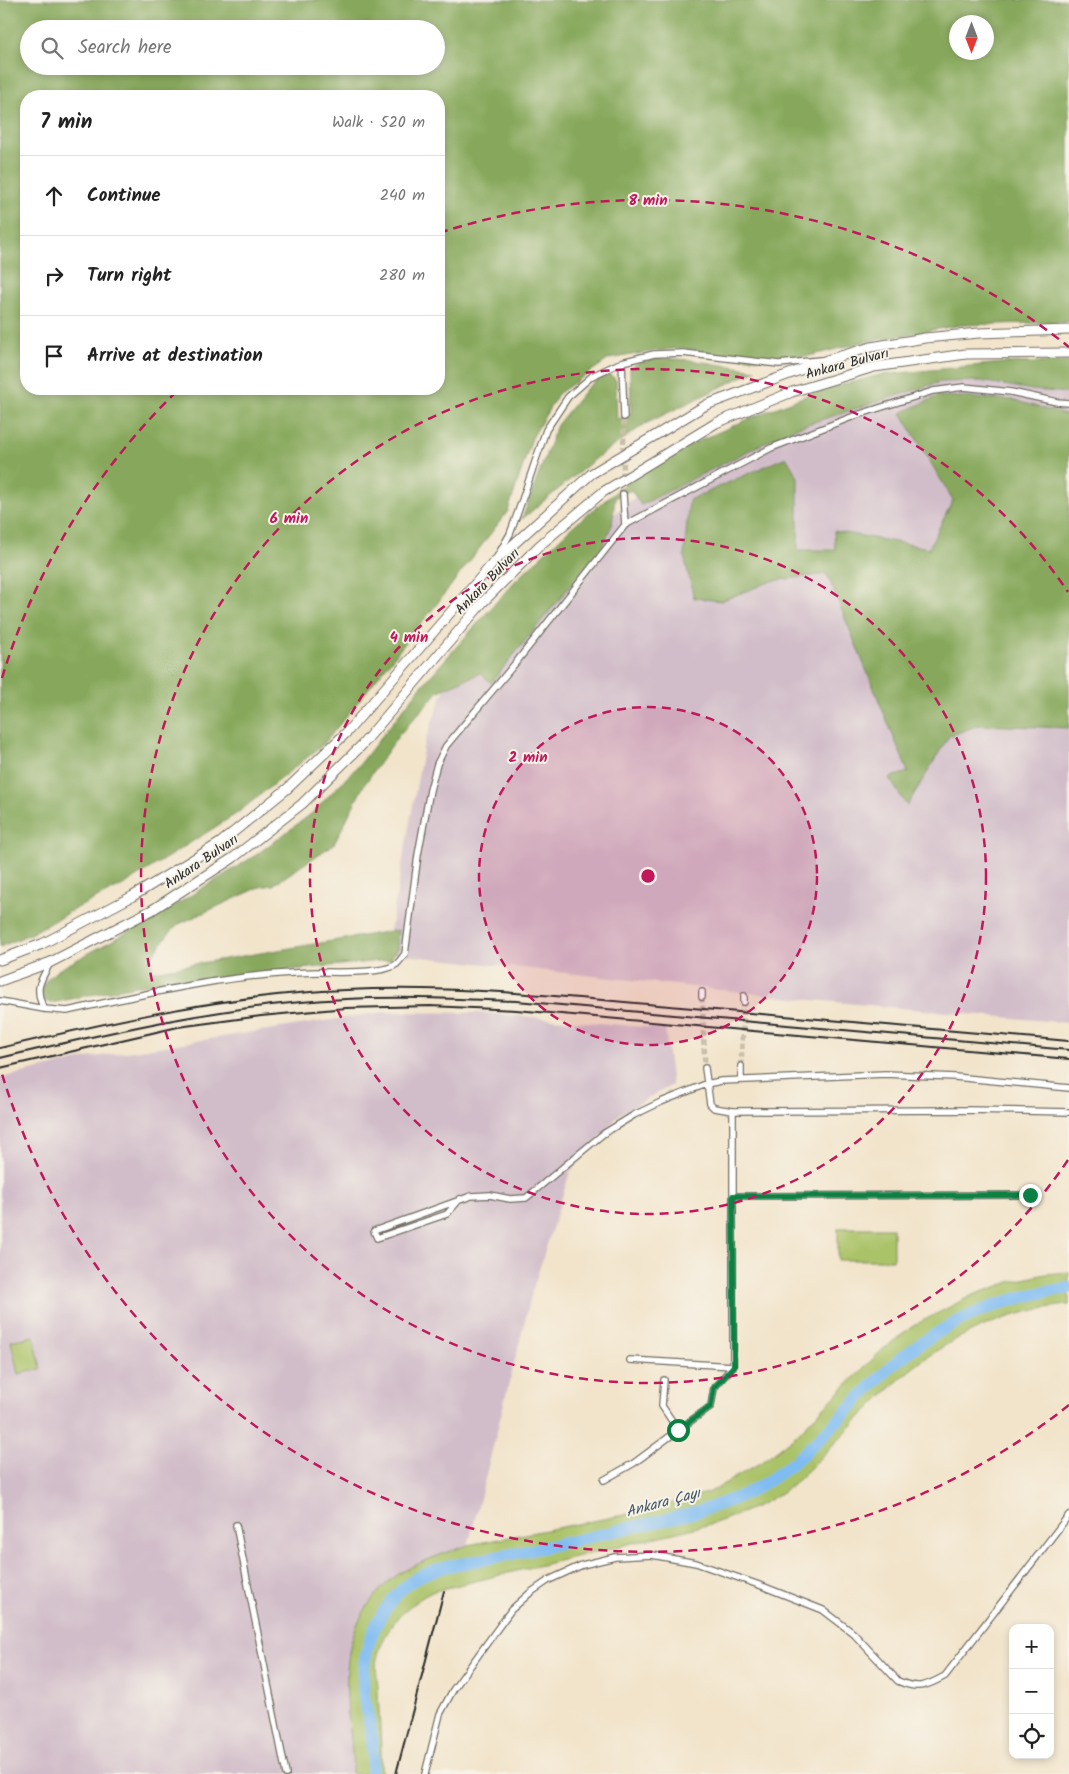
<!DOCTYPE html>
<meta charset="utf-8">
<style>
body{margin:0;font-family:Kalam,sans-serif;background:#f2f2f2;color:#222}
.controls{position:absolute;right:15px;bottom:15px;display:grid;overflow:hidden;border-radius:10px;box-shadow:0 2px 8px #0003}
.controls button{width:45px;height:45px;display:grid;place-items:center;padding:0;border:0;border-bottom:1px solid #e0e0e0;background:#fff;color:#222;font:25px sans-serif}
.compass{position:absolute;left:949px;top:15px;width:45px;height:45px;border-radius:50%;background:#fff;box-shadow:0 2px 8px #0003;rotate:180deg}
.stop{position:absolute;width:15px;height:15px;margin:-11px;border:4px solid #0b8043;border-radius:50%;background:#fff}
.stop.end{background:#0b8043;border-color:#fff;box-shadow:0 1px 5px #0008}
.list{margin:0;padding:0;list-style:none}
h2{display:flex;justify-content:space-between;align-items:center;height:65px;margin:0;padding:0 20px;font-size:21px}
h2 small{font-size:16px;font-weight:400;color:#767676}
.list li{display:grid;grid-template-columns:32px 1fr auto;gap:15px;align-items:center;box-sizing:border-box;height:80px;padding:0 20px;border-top:1px solid #e0e0e0}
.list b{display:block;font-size:19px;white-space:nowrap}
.list em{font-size:16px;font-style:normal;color:#767676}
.icon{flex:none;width:28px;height:28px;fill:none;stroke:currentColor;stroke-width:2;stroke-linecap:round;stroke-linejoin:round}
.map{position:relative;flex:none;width:1069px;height:1774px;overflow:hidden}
.search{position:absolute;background:#fff;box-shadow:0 2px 8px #0003;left:20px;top:20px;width:425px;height:55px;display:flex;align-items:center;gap:12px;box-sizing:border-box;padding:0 18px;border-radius:28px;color:#767676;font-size:19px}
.panel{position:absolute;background:#fff;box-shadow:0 2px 8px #0003;left:20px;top:90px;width:425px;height:305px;border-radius:20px}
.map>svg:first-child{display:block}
</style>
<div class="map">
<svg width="1069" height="1774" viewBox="0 0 1069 1774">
<rect width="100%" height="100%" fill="#f7f3e8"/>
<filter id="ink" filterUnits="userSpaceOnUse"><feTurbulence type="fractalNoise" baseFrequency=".02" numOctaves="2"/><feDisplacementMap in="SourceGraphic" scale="10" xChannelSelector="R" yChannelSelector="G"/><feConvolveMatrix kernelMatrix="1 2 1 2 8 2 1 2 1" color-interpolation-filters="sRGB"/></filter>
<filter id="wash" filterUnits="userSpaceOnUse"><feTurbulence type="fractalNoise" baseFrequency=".0096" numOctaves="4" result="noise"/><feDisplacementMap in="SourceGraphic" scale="20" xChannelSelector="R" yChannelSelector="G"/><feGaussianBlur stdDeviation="1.12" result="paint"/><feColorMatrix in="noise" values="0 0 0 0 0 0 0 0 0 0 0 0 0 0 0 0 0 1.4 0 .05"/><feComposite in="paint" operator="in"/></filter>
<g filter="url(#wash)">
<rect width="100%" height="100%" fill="#f2e4cb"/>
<path fill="#d1bdc9" d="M 1069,372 L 1069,1023 L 812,1000 L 386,953 L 424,744 L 446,685 L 568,548 L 693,454 L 927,373 Z
M 383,1012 L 486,1013 L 665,1029 L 672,1085 L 620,1114 L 570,1172 L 532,1292 L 468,1546 L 440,1555 L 403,1572 L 383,1587 L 364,1613 L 352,1774 L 0,1774 L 0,1078 L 88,1058 Z"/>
<path fill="#aac267" stroke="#6a7649" d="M 838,1228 L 893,1228 L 893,1260 L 838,1260 Z
M 1069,1272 L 1069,1305 C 1009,1310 946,1337 901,1378 C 874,1403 849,1429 823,1455 C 813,1465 803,1476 793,1484 C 770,1503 742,1513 715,1523 L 434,1591 C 406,1604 384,1628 377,1659 C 375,1668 378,1680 378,1690 C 379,1718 382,1746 381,1774 L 352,1774 C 354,1748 348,1723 347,1698 C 346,1677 347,1652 354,1633 C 362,1609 382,1583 404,1571 C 424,1560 446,1553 468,1545 L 645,1511 L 710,1492 L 760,1463 L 793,1438 L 882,1350 L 913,1326 L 973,1295 L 1010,1282 L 1046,1274 Z
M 34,1336 L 41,1369 L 18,1374 L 11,1341 Z"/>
<path fill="#87a85c" stroke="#596a44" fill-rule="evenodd" d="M 0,0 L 1069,0 L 1069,322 L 961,325 L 864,342 L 809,356 L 767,359 L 736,357 L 683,348 L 655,351 L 609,359 L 558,394 L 532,438 L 508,511 L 436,605 L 323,745 L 236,814 L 125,884 L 73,910 L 32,933 L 0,947 ZM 956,22 L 986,22 L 986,52 L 956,52 ZM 29,29 L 436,29 L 436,66 L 29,66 ZM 26,96 L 439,96 L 439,389 L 26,389 Z
M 660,358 L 690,360 L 756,370 L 645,424 L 599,456 L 522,519 L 557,425 L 587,388 L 600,378 L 611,375 L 616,380 L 617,420 L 631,413 L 630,369 L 638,363 Z
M 1069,362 L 1069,393 L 1032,390 L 981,381 L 940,382 L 792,429 L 641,505 L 631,490 L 615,498 L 612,525 L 602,547 L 491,683 L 480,673 L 439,691 L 399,735 L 364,785 L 334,844 L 273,885 L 260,887 L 179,924 L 166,937 L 151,958 L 153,971 L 398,930 L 397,949 L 390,960 L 140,985 L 51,1003 L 43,1000 C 39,986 47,978 58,970 L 159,915 L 256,855 L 311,814 L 360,764 L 419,689 L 516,580 L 573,526 L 633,478 L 694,443 L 753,417 L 815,392 L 880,375 L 1002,363 Z
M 938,396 L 1013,400 L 1069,416 L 1069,728 L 979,725 L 949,736 L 907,806 L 889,778 L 908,772 L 827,574 L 772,581 L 721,601 L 694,598 L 684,556 L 689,500 L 786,457 L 798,477 L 798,550 L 835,550 L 834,531 L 929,548 L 953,500 L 901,413 Z"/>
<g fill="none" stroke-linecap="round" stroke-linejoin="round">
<path stroke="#7fbcf2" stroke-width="12" d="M 371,1774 C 373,1760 373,1745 371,1731 C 369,1719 365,1707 364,1694 C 360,1655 374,1617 401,1590 C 422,1569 448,1566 475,1561 C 497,1557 518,1553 540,1548 C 570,1542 599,1535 628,1528 C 666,1520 703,1512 738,1497 C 783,1478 815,1443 849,1409 C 865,1392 882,1374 900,1359 C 948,1319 1008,1296 1069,1288"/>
</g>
</g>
<g filter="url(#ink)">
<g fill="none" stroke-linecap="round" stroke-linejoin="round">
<path stroke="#cabfab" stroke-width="5.5" stroke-dasharray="5.5 3" stroke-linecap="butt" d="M 623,494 L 624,417
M 702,997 L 705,1068
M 741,1066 L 744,1002"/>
<g stroke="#716c63" stroke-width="8">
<path id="minor" d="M 622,362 L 624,417
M 623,494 L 625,525
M 498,555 L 510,534 L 519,509 L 546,430 L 568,397 L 592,376 L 622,362 L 654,354 L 683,353 L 779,364 L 820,360
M 702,992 L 702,997
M 0,1001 L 44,1009 L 67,1011 C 150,993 234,973 319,972 C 336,972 382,974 395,965 C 399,963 402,957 405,954 L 418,855 L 430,790 L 437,764 L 446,746 L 518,660 L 625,525 L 771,448 L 857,415 L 933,391 L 964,387 L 1011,392 L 1057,402 L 1069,403
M 744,1002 L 744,996
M 44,1009 C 34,988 40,982 50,963
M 705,1068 L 710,1104 L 714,1108 L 733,1111
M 741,1080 L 741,1066
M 733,1196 L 1030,1195
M 460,1199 L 447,1214 L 377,1238 L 374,1231 L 471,1196 L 490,1195 L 510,1199 L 526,1198 L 603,1134 L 634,1115 L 661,1102 L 706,1084 L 721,1081 L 885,1074 L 955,1077 L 1069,1088
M 630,1360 L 733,1366
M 664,1380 L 662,1406 L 678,1430
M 604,1480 L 634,1463 L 711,1406 L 714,1388 L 733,1366 L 733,1111 L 967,1110 L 1069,1112
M 236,1525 L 286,1774
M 425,1774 L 440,1714 L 453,1690 L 511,1610 L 530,1593 L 549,1580 L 582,1565 L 615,1557 L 652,1555 L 696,1563 L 762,1586 L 823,1610 L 853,1633 L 898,1681 C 918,1690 927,1686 945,1676 L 1069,1515"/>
</g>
<g stroke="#716c63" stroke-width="11">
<path id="primary" d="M 0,960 L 42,944 L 133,896 L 220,843 L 288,788 L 347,732 L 494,562 L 591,474 L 706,405 L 827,360 L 871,347 L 925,338 L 979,333 L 1069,330
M 0,981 L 51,962 L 152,910 L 233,858 L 302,804 L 362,745 L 483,602 L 540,545 L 603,492 L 716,423 L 792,392 L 874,367 L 966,354 L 1069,353"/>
</g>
<use href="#minor" stroke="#fff" stroke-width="5.5"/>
<use href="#primary" stroke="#fff" stroke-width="9"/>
<path stroke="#2b2b2b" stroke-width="2" d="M 0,1048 C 113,1021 230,994 346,990 C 458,985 570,997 681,1007 C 810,1018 940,1030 1069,1041
M 0,1058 C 114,1031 229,1004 346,999 C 403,996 460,999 516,1001 L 1069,1050
M 0,1068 L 178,1027 L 261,1016 L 346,1008 L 430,1006 L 516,1010 L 1069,1059
M 396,1774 L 444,1591"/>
</g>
</g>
<g fill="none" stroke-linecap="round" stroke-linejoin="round" filter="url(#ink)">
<path stroke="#0b8043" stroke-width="6" d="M 678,1430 L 711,1406 L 714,1388 L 734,1366 L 733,1196 L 1030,1195"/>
</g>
<circle cx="648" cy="876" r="169" fill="#c2185b" fill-opacity=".12"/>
<g fill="none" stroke="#c2185b" stroke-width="2.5" stroke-dasharray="9 6">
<circle cx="648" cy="876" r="169"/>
<circle cx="648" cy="876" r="338"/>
<path d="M1068 1160A507 507 0 1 1 1068 592"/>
<path d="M1069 1405A676 676 0 0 1 2 1074M2 678A676 676 0 0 1 178 390M439 233A676 676 0 0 1 1069 347"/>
</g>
<g text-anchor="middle" stroke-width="4" stroke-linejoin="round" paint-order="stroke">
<g font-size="14" fill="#2b2b2b" stroke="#f7f3e8">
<text transform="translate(847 363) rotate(-15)" y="5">Ankara Bulvarı</text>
<text transform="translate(487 581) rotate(-46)" y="5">Ankara Bulvarı</text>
<text transform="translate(201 861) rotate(-34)" y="5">Ankara Bulvarı</text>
</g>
<g font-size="15" font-style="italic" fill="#445667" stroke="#f7f3e8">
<text transform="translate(663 1502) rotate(-15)" y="5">Ankara Çayı</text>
</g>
</g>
<circle cx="648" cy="876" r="8" fill="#c2185b" stroke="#f7f3e8" stroke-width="2.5"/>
<g font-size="15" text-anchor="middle" font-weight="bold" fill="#c2185b" stroke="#f7f3e8" stroke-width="4" stroke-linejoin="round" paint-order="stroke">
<text x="648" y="205">8 min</text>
<text x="289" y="523">6 min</text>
<text x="409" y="642">4 min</text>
<text x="528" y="762">2 min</text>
</g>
</svg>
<div class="controls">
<button>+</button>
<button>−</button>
<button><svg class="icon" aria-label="locate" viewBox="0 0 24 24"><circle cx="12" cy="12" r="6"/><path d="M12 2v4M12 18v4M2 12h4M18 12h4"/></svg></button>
</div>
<svg class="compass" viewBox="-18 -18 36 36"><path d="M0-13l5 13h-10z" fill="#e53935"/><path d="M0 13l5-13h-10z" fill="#767676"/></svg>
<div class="stop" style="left:678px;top:1430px"></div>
<div class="stop end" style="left:1030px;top:1195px"></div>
<div class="search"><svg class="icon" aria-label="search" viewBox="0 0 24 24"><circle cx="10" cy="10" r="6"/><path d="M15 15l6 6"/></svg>Search here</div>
<section class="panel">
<h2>7 min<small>Walk · 520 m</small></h2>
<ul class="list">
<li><svg class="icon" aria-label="ahead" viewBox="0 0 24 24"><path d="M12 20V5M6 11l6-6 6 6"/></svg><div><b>Continue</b></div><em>240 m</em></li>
<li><svg class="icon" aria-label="right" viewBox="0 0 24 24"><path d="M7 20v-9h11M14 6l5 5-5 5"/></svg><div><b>Turn right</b></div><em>280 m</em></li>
<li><svg class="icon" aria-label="arrive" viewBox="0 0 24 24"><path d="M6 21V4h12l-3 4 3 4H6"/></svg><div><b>Arrive at destination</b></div></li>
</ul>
</section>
</div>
